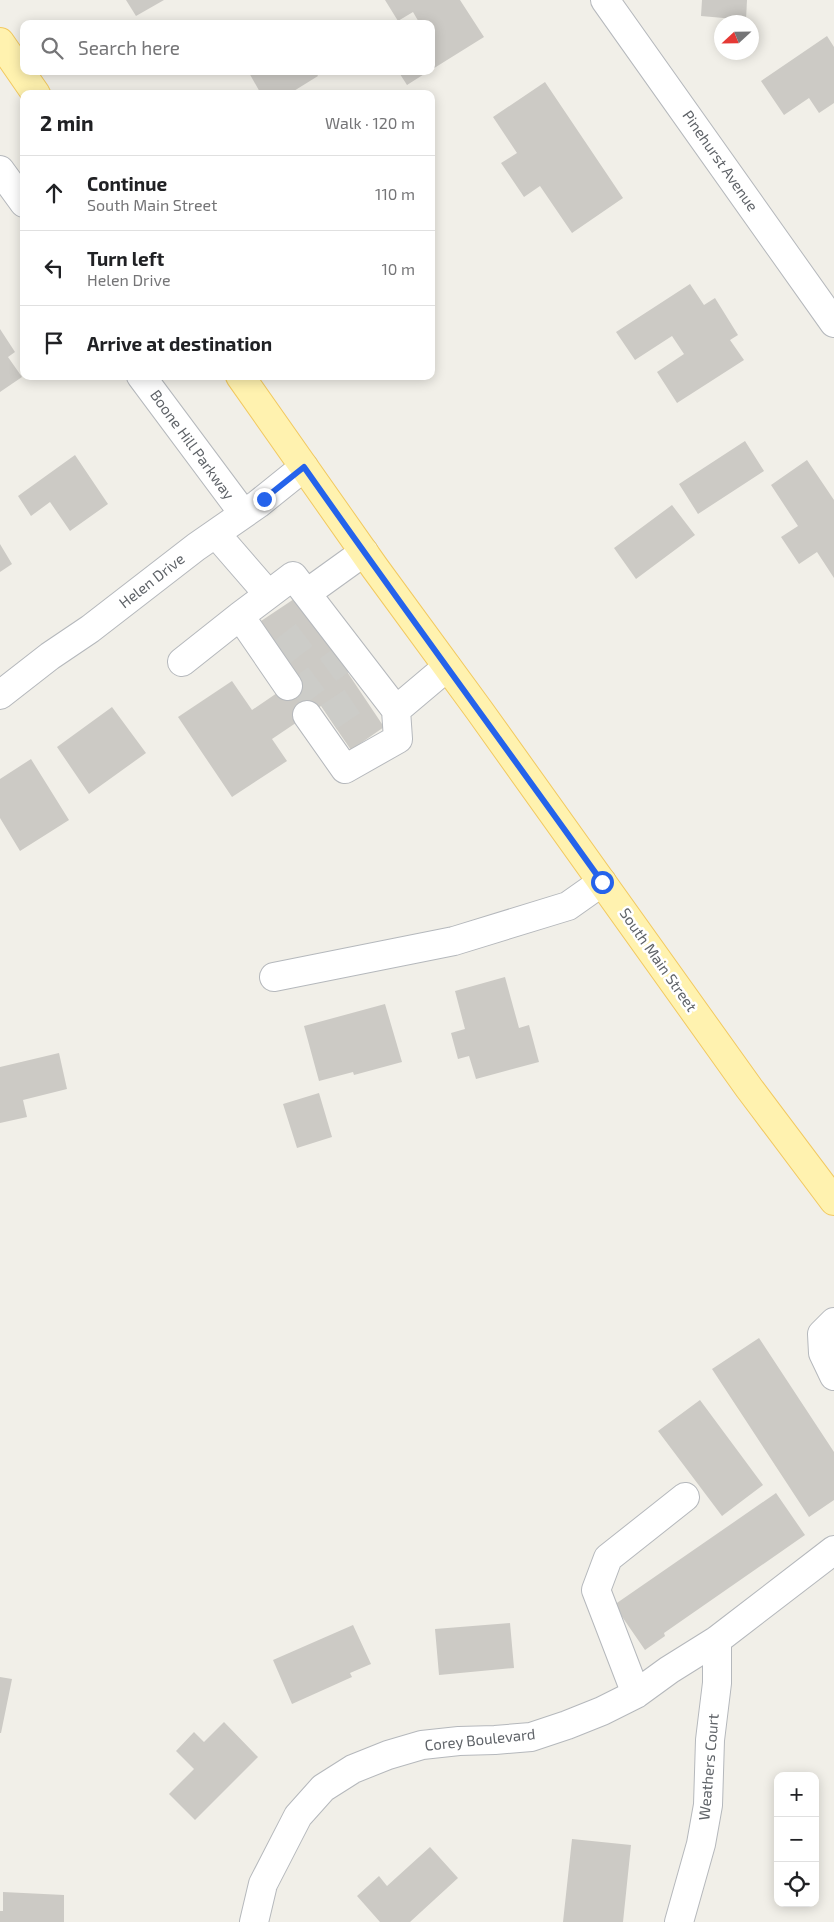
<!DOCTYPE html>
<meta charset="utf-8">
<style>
body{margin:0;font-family:"Exo 2",sans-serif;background:#f2f2f2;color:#202124}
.controls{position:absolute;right:15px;bottom:15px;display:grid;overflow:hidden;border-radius:10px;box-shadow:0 2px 12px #0003}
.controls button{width:45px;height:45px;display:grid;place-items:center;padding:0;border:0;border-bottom:1px solid #e0e0e0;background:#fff;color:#202124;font:25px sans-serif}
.compass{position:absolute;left:714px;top:15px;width:45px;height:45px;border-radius:50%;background:#fff;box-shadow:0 2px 12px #0003;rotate:248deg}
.stop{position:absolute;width:15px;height:15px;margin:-11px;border:4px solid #2563eb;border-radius:50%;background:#fff}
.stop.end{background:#2563eb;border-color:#fff;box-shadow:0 1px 5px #0008}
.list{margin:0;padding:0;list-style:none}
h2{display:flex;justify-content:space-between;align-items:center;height:65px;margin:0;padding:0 20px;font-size:21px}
h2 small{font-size:16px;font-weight:400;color:#757577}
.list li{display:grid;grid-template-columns:32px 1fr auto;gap:15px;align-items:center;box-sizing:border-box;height:75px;padding:0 20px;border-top:1px solid #e0e0e0}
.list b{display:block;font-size:19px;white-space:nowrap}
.list p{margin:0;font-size:16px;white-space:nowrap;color:#757577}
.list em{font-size:16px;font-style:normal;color:#757577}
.icon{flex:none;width:28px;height:28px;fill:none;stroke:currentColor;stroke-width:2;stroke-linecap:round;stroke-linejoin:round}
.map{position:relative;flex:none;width:834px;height:1922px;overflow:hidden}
.search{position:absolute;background:#fff;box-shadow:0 2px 12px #0003;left:20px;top:20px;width:415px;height:55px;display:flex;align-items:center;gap:12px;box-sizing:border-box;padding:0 18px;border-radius:10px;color:#757577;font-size:19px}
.panel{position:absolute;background:#fff;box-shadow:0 2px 12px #0003;left:20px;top:90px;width:415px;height:290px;border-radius:10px}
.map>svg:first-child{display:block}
</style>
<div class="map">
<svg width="834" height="1922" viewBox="0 0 834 1922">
<rect width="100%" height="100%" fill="#f1efe8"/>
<path fill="#cccac5" d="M 126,0 L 164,0 L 136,16 Z
M 385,0 L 460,0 L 484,37 L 431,70 L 431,24 L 420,24 L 413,12 L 398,21 Z
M 702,0 L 747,0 L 746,20 L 701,16 Z
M 827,36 L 834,47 L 834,103 L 819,113 L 809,98 L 784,115 L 761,81 Z
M 248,71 L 315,71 L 318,76 L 289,94 L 261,94 Z
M 398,71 L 429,71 L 407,85 Z
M 545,82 L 623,198 L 572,233 L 540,186 L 524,197 L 501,163 L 517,153 L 493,117 Z
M 690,284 L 704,305 L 715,298 L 738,335 L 730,340 L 744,360 L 677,403 L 657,372 L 684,354 L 672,336 L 635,360 L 616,332 Z
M 0,329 L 15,352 L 8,357 L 22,377 L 0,392 Z
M 745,441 L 764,471 L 698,514 L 679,484 Z
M 75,455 L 108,504 L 70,531 L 50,502 L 31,516 L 18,496 Z
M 807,460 L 834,500 L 834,578 L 817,552 L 799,564 L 781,537 L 798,526 L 771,485 Z
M 672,505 L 695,535 L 636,579 L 614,548 Z
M 0,544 L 12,564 L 0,572 Z
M 297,597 L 384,727 L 351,750 L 321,706 L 272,739 L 287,761 L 232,797 L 178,717 L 232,681 L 252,710 L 299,678 L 261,621 Z
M 112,707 L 146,753 L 89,794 L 57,747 Z
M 31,759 L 69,820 L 20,851 L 0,818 L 0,779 Z
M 505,977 L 519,1028 L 529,1025 L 539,1062 L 476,1079 L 469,1056 L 458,1059 L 451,1033 L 465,1029 L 455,991 Z
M 385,1004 L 402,1062 L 354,1075 L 353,1072 L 319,1081 L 304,1026 Z
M 59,1053 L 67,1089 L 23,1100 L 27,1117 L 0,1123 L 0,1067 Z
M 319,1093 L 332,1137 L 297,1148 L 283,1104 Z
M 759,1338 L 834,1452 L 834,1500 L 809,1517 L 712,1369 Z
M 700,1400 L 763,1485 L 722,1516 L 658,1431 Z
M 776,1493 L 805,1535 L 664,1633 L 665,1636 L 645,1650 L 614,1605 Z
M 510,1623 L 514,1668 L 439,1675 L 435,1629 Z
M 353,1625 L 371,1664 L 350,1673 L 352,1677 L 292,1704 L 273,1660 Z
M 0,1677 L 12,1679 L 1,1733 L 0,1733 Z
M 224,1722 L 258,1757 L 195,1820 L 169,1794 L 194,1769 L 176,1751 L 194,1732 L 204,1742 Z
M 572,1839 L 631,1845 L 623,1922 L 563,1922 Z
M 430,1847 L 458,1878 L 410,1922 L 380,1922 L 357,1896 L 379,1876 L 387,1886 Z
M 3,1892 L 64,1895 L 64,1922 L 0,1922 L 0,1911 L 3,1911 Z"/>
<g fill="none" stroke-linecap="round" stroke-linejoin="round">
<path stroke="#ccccc8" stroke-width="28" stroke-dasharray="28 14" stroke-linecap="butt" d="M 282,652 L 316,626
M 294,695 L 340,661
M 329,717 L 362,695"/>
<g stroke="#b5b8bc" stroke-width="30">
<path id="minor" d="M 605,0 L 834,323
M 0,170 L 24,203
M 141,376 L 243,513
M 216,534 L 268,594
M 307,593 L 364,552
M 182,662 L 240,616
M 288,686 L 240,616 L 293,576 L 396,710
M 0,695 L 50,656 L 90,629 L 196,547 L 258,504 L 304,467
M 307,715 L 345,769 L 398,739 L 396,710 L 447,667
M 274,977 L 454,941 L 568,906 L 602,882
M 834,1322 L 822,1334 L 823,1353 L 834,1376
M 636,1694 L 596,1590 L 608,1558 L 685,1497
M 254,1922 L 263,1884 L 298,1816 L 323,1788 L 353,1769 L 388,1755 L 422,1745 L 459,1741 L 495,1740 L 531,1737 L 567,1725 L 602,1711 L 636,1694 L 669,1670 L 717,1640 L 834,1550
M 679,1922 L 701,1844 L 708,1805 L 710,1740 L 717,1683 L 717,1640"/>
</g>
<g stroke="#f2c960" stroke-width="30">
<path id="major" d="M 0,42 L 36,94
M 240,376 L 375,568 L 479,710 L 749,1088 L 834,1201"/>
</g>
<use href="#minor" stroke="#fff" stroke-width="28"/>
<use href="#major" stroke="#fff2af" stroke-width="28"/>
</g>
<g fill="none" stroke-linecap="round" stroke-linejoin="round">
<path stroke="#2563eb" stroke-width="6" d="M 264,499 L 304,467 C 402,607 503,743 602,882"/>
</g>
<g text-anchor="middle" stroke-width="5" stroke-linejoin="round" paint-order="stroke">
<g font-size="15" fill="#5f6368" stroke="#fff">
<text transform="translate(720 161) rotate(55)" y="5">Pinehurst Avenue</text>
<text transform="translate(192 445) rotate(54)" y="5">Boone Hill Parkway</text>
<text transform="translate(152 581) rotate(-38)" y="5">Helen Drive</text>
<text transform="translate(658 960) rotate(55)" y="5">South Main Street</text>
<text transform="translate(480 1740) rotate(-6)" y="5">Corey Boulevard</text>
<text transform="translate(709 1767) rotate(-85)" y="5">Weathers Court</text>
</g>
</g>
</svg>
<div class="controls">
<button>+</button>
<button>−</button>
<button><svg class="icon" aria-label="locate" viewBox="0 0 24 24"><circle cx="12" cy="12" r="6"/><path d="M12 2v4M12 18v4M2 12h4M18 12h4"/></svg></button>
</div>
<svg class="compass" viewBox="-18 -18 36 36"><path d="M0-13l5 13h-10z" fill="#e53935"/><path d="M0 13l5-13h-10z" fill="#757577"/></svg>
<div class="stop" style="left:602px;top:882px"></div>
<div class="stop end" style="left:264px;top:499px"></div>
<div class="search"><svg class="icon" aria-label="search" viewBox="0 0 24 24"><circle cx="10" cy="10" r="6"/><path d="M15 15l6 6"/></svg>Search here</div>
<section class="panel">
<h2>2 min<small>Walk · 120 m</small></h2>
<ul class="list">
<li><svg class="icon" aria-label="ahead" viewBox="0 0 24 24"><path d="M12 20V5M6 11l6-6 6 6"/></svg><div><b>Continue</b><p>South Main Street</p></div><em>110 m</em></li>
<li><svg class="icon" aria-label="left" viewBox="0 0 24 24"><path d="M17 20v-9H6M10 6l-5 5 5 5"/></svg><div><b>Turn left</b><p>Helen Drive</p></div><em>10 m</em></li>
<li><svg class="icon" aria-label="arrive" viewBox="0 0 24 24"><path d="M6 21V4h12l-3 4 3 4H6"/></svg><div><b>Arrive at destination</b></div></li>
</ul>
</section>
</div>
